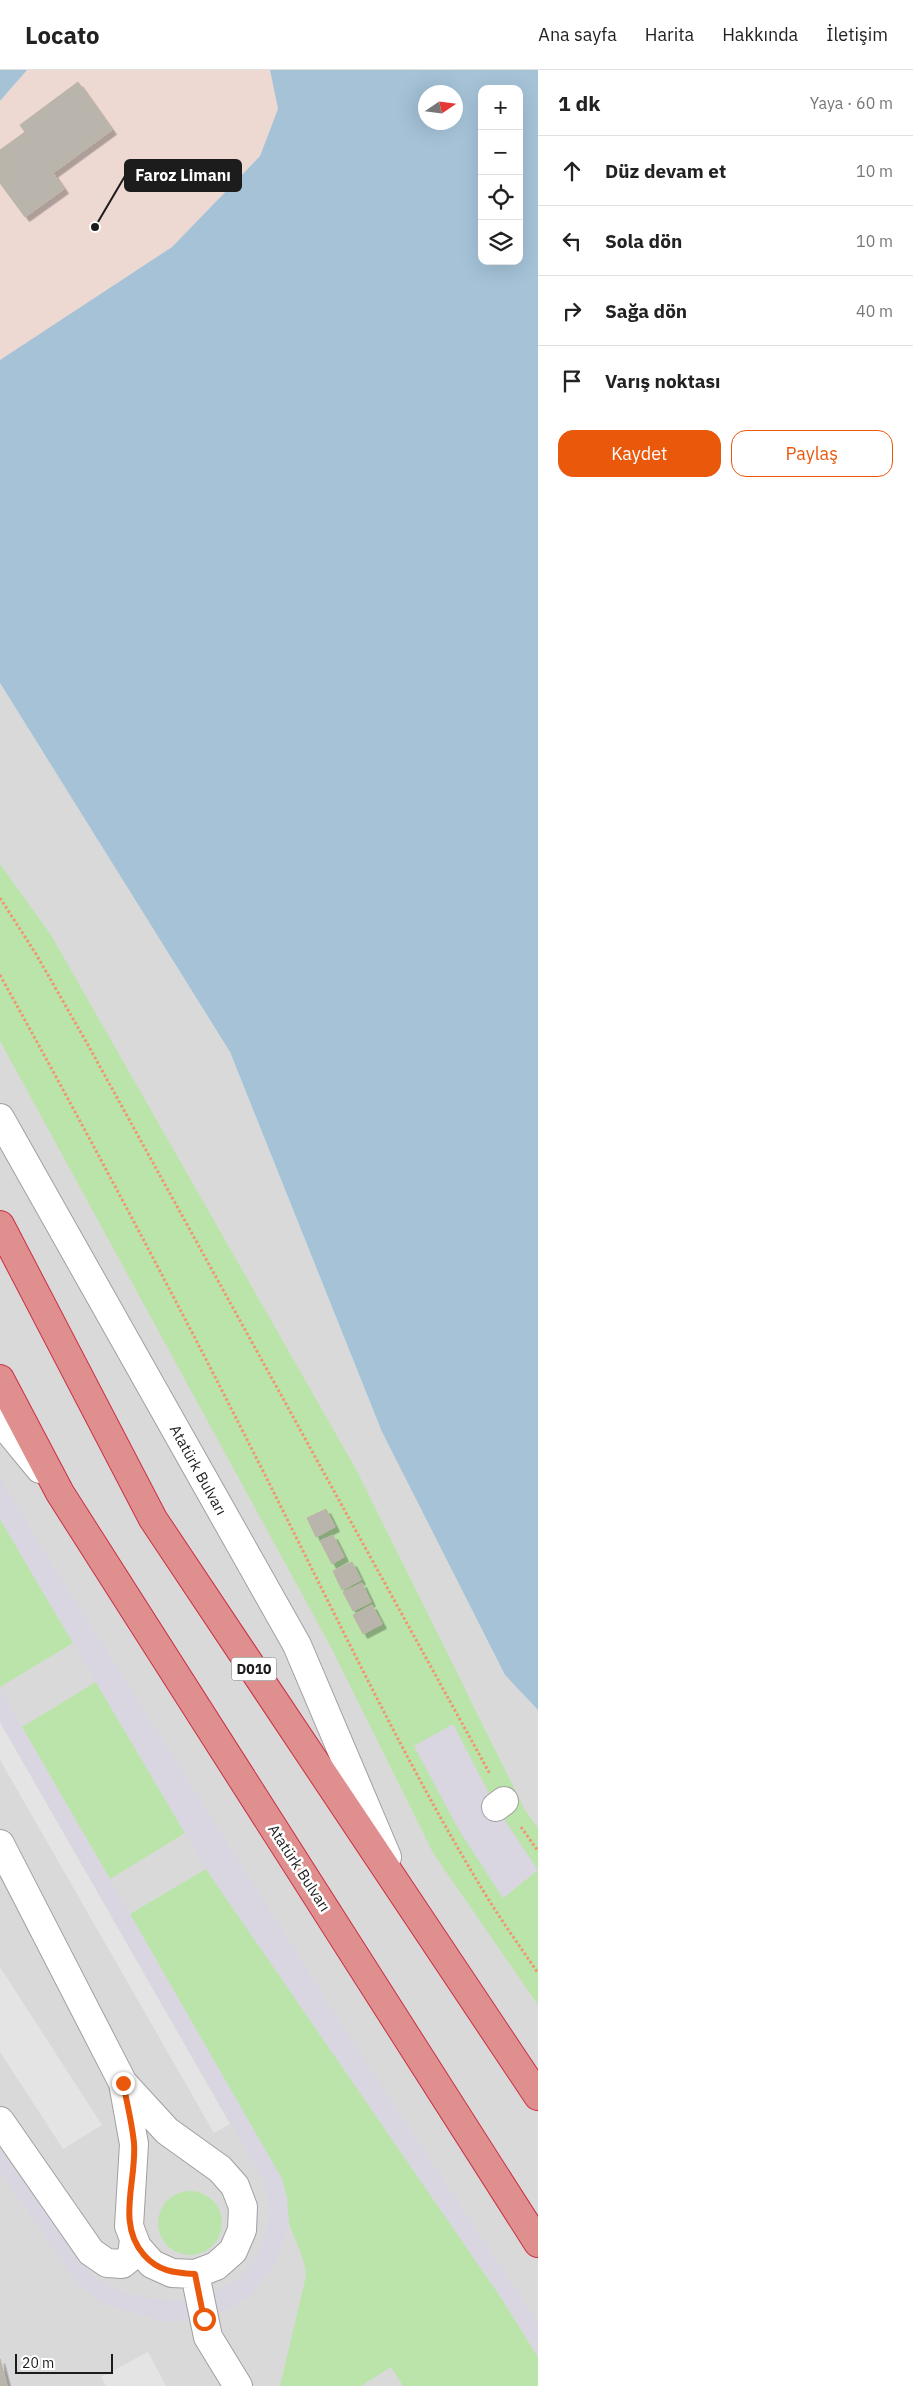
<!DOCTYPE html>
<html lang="tr">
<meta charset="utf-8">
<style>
body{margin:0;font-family:"IBM Plex Sans",sans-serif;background:#f2f2f2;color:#222}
.controls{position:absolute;right:15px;top:15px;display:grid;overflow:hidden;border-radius:10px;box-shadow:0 5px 20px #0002}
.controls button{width:45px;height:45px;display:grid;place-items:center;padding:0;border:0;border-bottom:1px solid #e0e0e0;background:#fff;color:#222;font:25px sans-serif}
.compass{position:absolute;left:418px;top:15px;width:45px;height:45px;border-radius:50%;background:#fff;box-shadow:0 5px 20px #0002;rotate:77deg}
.scale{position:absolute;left:15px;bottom:12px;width:98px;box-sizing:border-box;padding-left:5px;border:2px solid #1c1c1c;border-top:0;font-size:14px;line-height:18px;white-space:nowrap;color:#1c1c1c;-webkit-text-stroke:4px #fff;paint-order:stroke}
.stop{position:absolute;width:15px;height:15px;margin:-11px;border:4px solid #ea580c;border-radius:50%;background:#fff}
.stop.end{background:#ea580c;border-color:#fff;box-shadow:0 1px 5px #0008}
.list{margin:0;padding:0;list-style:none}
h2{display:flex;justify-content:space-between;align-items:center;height:65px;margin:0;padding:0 20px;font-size:21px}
h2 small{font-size:16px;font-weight:400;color:#767676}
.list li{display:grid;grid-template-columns:32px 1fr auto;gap:15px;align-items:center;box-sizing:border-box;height:70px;padding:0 20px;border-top:1px solid #e0e0e0}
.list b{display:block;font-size:19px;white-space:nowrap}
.list em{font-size:16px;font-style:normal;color:#767676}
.actions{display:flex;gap:10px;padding:15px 20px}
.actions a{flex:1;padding:11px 0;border:1px solid #ea580c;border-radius:15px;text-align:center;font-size:18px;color:#ea580c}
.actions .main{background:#ea580c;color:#fff}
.icon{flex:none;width:28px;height:28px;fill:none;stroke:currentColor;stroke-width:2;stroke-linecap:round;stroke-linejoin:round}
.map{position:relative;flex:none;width:538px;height:2316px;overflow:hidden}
header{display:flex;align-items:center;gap:30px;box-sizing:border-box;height:70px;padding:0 25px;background:#fff;border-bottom:1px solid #e0e0e0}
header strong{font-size:24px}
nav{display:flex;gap:28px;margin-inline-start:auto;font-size:18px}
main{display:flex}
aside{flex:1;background:#fff}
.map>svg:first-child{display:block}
</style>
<header>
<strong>Locato</strong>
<nav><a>Ana sayfa</a><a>Harita</a><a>Hakkında</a><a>İletişim</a></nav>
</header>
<main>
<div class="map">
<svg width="538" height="2316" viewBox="0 0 538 2316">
<defs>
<filter id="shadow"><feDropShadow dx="4.5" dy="4.5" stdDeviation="0" flood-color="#0004"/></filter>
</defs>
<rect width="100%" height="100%" fill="#ecebe2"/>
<path fill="#dad9d9" d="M 0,613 L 230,982 L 382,1362 L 505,1605 L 538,1640 L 538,2316 L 0,2316 Z"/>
<path fill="#edd8d2" d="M 27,0 L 270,0 L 278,39 L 260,86 L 172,177 L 0,290 L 0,31 Z"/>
<path fill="#bbe4aa" d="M 0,794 L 51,865 L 357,1401 L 525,1740 L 538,1758 L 538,1935 L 433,1783 L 332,1579 L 0,971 Z
M 0,1449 L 73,1573 L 0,1617 Z
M 96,1612 L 185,1763 L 110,1809 L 22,1657 Z
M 206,1799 L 502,2229 L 538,2287 L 538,2316 L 403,2316 L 391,2297 L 361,2316 L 280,2316 L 306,2206 C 305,2186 295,2172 289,2153 C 286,2140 286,2124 282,2109 L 130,1844 Z
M158 2153a32 32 0 1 1 64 0a32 32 0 1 1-64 0Z"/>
<path fill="#e4e4e4" d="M 0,1652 L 230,2054 L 214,2063 L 0,1690 Z
M 0,1897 L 102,2055 L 63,2079 L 0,1982 Z
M 148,2282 L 166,2316 L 106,2316 L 101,2307 Z"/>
<path fill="#d9d6e2" d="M 0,1407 L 37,1470 L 361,1985 L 538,2253 L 538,2287 L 502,2229 L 206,1799 L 0,1449 Z
M 0,1619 L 282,2109 L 287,2128 L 289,2152 L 276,2194 L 248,2228 L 209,2249 L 165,2252 L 103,2234 L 79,2215 L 0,2102 L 0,2079 L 81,2192 L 95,2208 L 120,2222 L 154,2229 L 184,2231 L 209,2225 L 242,2206 L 260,2181 L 270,2145 L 265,2113 L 0,1652 Z
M 453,1654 L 496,1737 L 538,1800 L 503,1828 L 459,1760 L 414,1676 Z"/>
<path fill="#a5c2d7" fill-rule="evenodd" d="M 0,0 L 27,0 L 0,31 Z
M 270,0 L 538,0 L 538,1640 L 505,1605 L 382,1362 L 230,982 L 0,613 L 0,290 L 172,177 L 260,86 L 278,39 ZM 482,19 L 519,19 L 519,191 L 482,191 ZM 426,22 L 456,22 L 456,52 L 426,52 Z"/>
<path fill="#b9b4ac" stroke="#bdb4a5" filter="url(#shadow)" d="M 78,12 L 112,60 L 53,103 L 64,119 L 25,147 L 0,113 L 0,80 L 25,62 L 20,55 Z
M 326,1439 L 335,1457 L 316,1467 L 307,1448 Z
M 333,1465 L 344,1487 L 332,1494 L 320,1471 Z
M 352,1492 L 361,1510 L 342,1520 L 333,1501 Z
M 362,1513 L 371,1532 L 353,1541 L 343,1522 Z
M 372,1535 L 382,1554 L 363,1564 L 353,1545 Z
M 0,2289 L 7,2316 L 0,2316 Z"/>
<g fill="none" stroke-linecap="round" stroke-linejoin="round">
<g stroke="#a0a0a0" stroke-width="30">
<path id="minor" d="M 0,1048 L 297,1575 L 387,1787
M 0,1350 L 40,1399
M 496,1737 L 504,1731
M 0,1774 L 123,2013 L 167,2061 L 220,2099 L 235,2116 L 243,2137 L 242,2160 L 233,2181 L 216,2196 L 195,2204 L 172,2203 L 152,2194 L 137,2177 L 129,2156 L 134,2074 L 123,2013
M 0,2051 L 91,2182 L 107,2193 L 122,2194 L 132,2186 L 134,2169
M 195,2204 L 208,2267 L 238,2316"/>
</g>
<g stroke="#c93046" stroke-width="30">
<path id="highway" d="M 0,1155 L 153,1449 L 538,2026
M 0,1309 L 60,1423 L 538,2173"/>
</g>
<path stroke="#ef9670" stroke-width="3" stroke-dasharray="2.5 2.5" stroke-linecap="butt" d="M 0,828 L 36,884 L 88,975 L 490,1704
M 0,905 C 102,1089 201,1276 295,1465 C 356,1587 416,1711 487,1827 C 503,1853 521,1878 538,1903
M 521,1757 L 538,1781"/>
<use href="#minor" stroke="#fff" stroke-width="28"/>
<use href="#highway" stroke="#df8f8e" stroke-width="28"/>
</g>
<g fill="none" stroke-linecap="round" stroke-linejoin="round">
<path stroke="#ea580c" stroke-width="6" d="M 123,2013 C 127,2033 132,2053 134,2073 C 137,2110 116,2154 144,2185 C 158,2201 174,2203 195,2204 L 204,2249"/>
</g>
<g text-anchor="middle" stroke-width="5" stroke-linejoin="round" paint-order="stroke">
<rect fill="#fff" stroke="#606060" stroke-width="1" x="231.5" y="1587.5" width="45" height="23" rx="4"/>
<g font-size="14" font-weight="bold" fill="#1c1c1c">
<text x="254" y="1604">D010</text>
</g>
<g font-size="15" fill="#1c1c1c" stroke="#fff">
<text transform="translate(198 1400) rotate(61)" y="5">Atatürk Bulvarı</text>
<text transform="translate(299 1798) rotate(57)" y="5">Atatürk Bulvarı</text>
</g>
</g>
<path fill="none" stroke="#1c1c1c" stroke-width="2" d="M95 157L125 106"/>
<circle fill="#1c1c1c" stroke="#fff" stroke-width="2" cx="95" cy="157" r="5"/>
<rect fill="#1c1c1c" stroke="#1c1c1c" stroke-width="2" x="125" y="90" width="116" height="31" rx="5"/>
<g font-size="16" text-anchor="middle" font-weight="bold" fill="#fff">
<text x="183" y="111">Faroz Limanı</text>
</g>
</svg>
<div class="controls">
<button>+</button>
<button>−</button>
<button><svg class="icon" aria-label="locate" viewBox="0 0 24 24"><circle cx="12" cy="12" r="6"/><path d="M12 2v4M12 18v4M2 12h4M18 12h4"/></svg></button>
<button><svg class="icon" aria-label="layers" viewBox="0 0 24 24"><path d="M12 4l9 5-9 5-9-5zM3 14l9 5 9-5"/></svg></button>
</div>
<svg class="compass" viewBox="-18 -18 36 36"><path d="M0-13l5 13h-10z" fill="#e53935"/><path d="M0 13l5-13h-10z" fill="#767676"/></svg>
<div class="scale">20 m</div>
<div class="stop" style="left:204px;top:2249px"></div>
<div class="stop end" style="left:123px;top:2013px"></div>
</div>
<aside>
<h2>1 dk<small>Yaya · 60 m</small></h2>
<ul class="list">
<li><svg class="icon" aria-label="ahead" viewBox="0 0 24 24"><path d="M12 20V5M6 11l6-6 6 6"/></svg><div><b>Düz devam et</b></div><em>10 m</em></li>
<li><svg class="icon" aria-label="left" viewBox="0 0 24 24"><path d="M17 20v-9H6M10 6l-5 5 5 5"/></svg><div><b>Sola dön</b></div><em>10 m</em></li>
<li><svg class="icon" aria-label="right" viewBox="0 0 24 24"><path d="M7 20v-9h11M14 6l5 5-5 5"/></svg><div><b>Sağa dön</b></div><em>40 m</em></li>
<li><svg class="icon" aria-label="arrive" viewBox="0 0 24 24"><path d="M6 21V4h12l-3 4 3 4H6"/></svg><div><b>Varış noktası</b></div></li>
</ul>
<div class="actions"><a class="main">Kaydet</a><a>Paylaş</a></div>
</aside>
</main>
